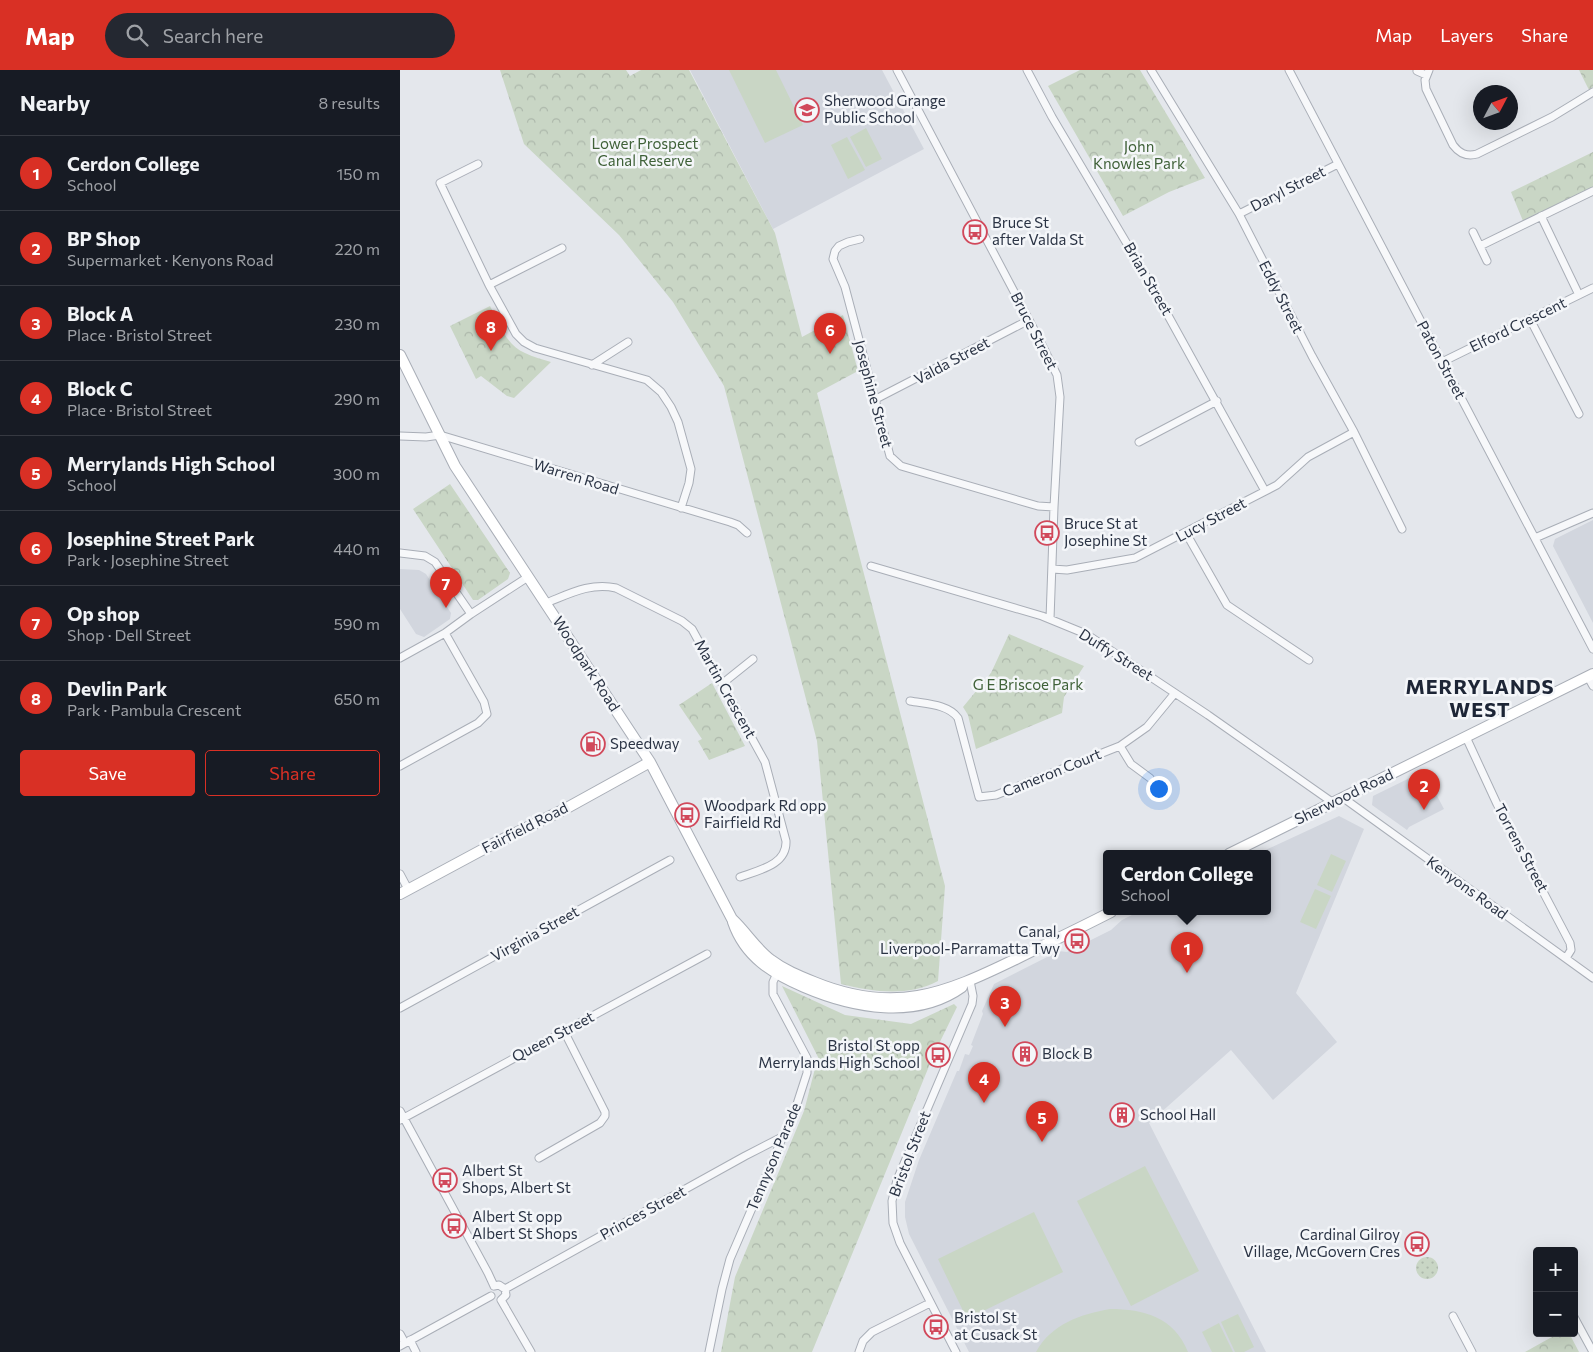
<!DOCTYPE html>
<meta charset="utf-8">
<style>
body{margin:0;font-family:Commissioner,sans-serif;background:#242831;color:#f1f3f6}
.controls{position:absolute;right:15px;bottom:15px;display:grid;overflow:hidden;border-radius:5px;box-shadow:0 5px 20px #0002}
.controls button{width:45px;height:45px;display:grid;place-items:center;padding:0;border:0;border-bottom:1px solid #363941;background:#171b24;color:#f1f3f6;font:25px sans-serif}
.compass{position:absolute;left:1073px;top:15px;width:45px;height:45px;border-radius:50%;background:#171b24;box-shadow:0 5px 20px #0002;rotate:49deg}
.you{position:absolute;left:758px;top:718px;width:18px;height:18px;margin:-12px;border:4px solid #fff;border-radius:50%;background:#1a73e8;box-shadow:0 0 0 8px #1a73e833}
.badge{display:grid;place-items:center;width:32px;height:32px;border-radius:50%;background:#d93025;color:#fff;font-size:16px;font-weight:700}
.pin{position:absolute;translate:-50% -41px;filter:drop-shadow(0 1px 2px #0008)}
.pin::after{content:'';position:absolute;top:26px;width:18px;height:15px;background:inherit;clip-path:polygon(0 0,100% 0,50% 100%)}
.popup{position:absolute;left:703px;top:780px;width:168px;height:65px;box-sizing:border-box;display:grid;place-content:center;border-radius:5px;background:#171b24;filter:drop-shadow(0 1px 4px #0005);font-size:16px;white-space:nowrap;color:#9ea1a6}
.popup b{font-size:19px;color:#f1f3f6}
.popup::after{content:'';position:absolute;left:50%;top:100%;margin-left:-10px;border:10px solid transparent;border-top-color:#171b24}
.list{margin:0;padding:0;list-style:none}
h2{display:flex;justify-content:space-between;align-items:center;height:65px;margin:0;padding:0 20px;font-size:21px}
h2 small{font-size:16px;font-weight:400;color:#9ea1a6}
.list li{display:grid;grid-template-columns:32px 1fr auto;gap:15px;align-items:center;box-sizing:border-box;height:75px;padding:0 20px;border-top:1px solid #363941}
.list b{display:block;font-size:19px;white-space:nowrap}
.list p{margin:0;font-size:16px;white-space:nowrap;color:#9ea1a6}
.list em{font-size:16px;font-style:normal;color:#9ea1a6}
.actions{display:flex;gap:10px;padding:15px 20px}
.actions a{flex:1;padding:11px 0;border:1px solid #d93025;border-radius:5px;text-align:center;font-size:18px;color:#d93025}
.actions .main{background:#d93025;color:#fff}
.icon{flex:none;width:28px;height:28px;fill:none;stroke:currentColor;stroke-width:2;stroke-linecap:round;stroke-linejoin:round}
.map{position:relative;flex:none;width:1193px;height:1282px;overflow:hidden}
header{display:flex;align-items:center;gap:30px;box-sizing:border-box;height:70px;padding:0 25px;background:#d93025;color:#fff}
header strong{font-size:24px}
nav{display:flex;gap:28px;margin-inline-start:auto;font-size:18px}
.search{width:350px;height:45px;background:#242831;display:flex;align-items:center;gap:12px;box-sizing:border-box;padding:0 18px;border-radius:28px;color:#9ea1a6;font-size:19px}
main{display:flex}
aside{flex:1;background:#171b24}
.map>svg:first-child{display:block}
</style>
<header>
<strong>Map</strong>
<div class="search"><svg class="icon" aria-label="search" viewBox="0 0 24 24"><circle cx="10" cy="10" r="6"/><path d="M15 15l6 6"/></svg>Search here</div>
<nav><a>Map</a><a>Layers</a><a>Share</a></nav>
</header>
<main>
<aside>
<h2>Nearby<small>8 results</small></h2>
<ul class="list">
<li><span class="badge">1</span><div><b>Cerdon College</b><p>School</p></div><em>150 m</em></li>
<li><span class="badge">2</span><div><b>BP Shop</b><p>Supermarket · Kenyons Road</p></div><em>220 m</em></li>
<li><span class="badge">3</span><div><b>Block A</b><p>Place · Bristol Street</p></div><em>230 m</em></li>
<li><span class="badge">4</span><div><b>Block C</b><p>Place · Bristol Street</p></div><em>290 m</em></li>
<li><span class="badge">5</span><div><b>Merrylands High School</b><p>School</p></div><em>300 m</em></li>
<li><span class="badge">6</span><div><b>Josephine Street Park</b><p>Park · Josephine Street</p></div><em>440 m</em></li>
<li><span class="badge">7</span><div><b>Op shop</b><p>Shop · Dell Street</p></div><em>590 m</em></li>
<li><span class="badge">8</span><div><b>Devlin Park</b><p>Park · Pambula Crescent</p></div><em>650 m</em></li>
</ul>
<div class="actions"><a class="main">Save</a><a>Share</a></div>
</aside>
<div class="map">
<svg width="1193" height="1282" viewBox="0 0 1193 1282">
<defs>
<pattern id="park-crowns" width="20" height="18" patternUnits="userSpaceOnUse" patternTransform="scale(1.25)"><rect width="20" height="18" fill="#c9d6c5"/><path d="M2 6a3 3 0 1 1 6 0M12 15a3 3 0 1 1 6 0" fill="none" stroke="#adb8ab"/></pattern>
<pattern id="garden-dots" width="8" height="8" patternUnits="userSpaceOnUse" patternTransform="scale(1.25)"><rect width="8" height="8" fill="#c9d6c5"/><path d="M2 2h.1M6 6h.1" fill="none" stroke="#adb8ab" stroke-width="1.8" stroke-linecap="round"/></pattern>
</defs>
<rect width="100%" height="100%" fill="#e4e7ec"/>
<path fill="#d2d6de" d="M 290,0 L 482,0 L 524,79 L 373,159 Z
M 1193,450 L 1193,553 L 1153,476 L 1155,469 Z
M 0,499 L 19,500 L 26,504 L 51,543 L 50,549 L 24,567 L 16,564 L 0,539 Z
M 1024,701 L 1044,739 L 1009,757 L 1007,760 L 972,735 L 973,726 Z
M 939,746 L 964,759 L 896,923 L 937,972 L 873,1030 L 831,980 L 749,1053 L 866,1282 L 569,1282 L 509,1164 L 505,1147 L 505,1132 L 519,1090 L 557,1001 L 559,1001 L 565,984 L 569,985 L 573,976 L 571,975 L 583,944 L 582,941 L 594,914 L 659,881 L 667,882 L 711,860 L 722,850 L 738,842 L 867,842 L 867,784 L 857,784 Z"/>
<path fill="url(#park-crowns)" d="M 100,0 L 226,0 L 230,6 L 241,0 L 289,0 L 375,163 L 402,267 L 443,245 L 458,301 L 417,323 L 545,816 L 538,911 C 507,927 474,922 441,914 L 417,671 L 324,316 L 273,232 L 219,165 L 124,74 Z
M 680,0 L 740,0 L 805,108 L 769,122 L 723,146 L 648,16 Z
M 1179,0 L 1193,0 L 1193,17 L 1189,20 Z
M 1193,82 L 1193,120 L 1123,151 L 1111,122 Z
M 90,236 C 99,253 106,275 125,283 C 133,287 142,289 151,292 L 114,328 L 107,326 L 81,306 L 76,309 L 50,256 Z
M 50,414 L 110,503 L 108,509 L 78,530 L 73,530 L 13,439 Z
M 609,564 L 684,596 L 664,627 L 662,643 L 576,679 L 568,645 L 563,637 L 591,603 Z
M 312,613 L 345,676 L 309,690 L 298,671 L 302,669 L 279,635 Z
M 382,916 L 445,945 L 511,954 L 554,934 L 557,937 L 534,984 L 412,1282 L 321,1282 L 335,1207 L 404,1041 L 418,987 Z
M 1159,1263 L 1169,1263 L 1179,1282 L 1125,1282 Z"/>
<path fill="url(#garden-dots)" d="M1016 1198a11 11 0 1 1 22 0a11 11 0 1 1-22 0Z"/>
<path fill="#c9d6c5" d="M 329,0 L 376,0 L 403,55 L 365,73 Z
M 466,58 L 482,89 L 466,97 L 450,67 Z
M 447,67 L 465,100 L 448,109 L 431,75 Z
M 931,784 L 946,791 L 932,822 L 917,815 Z
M 915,819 L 931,826 L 916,859 L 900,852 Z
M 745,1096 L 799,1201 L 731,1236 L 677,1131 Z
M 634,1142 L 663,1202 L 567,1249 L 538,1189 Z
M 710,1239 C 744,1239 774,1247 788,1282 L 636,1282 C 651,1254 681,1244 710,1239 Z
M 838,1244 L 854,1277 L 844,1282 L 835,1282 L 821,1252 Z
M 819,1253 L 833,1282 L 812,1282 L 802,1262 Z"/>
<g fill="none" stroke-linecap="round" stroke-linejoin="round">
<g stroke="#a9aeb7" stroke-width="9">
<path id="minor" d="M 497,0 L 638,267 L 657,305 L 660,327 L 654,437 L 650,549
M 627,0 L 652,47 L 749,211 L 865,421
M 751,0 L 839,144 L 912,286 L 954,362 L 1002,459
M 889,0 L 1193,579
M 1029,0 L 1025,10 L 1026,19 L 1053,75 C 1059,83 1066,87 1077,84 L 1152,47 L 1193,22
M 1017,1 L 1026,5
M 78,94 L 40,113 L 89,215 L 116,264 L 124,272 L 135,278 L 247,310 L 261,322 L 271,337 L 278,352 L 291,399 L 289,413 L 281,438
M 839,144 L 938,94
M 1141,146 L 1179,225
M 1073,162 L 1087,191
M 460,169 L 448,172 L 439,176 L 435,181 L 433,189 L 445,217 L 490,386 L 501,396 L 638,436 L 654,437
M 1080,176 L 1193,121
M 89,215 L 162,178
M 1130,249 L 1179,344
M 1042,292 L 1193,218
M 192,295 L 228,272
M 474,330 L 629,250
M 0,366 L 26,367 L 40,365 L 330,452 L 338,455 L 347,463
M 739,372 L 817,331
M 786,463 L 827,535 L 909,590
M 1135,468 L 1193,443
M 0,483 L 25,486 L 35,492 L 71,544
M 471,496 L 642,546 L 686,564 L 808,645 L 932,732
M 652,499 L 667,500 L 735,488 L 877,415 L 908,387 L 954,362
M 146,533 C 169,524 191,512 216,518 L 282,551 L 292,559 L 365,692 L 386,771 C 387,795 359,800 340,807
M 0,588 L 45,563 L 71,544 L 128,507
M 1188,607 L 1193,616
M 323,613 L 353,589
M 510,631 C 526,634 548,634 558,648 L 579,727 L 596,725 L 720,676 L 747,657 L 775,623
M 1066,667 L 1097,734 L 1170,873 L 1171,880 L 1166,888
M 720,676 L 731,694 L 750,708
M 0,696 L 78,653 L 87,644 L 84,632 L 45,563
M 942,727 L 1193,908
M 0,804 L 8,819
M 0,938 L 270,790
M 0,1041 L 88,1203 L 94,1216
M 0,1050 L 307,884
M 139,1088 L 200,1053 L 205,1046 L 205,1042 L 164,961
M 94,1216 L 99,1215 L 105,1219 L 106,1225 L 101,1230
M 105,1219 L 345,1086 L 382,1067
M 101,1230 L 131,1282
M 1053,1246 L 1072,1282
M 1174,1247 L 1193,1282
M 0,1264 L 5,1273
M 10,1270 L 16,1282
M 0,1276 L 91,1226
M 309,1282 L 322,1219 L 330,1189 L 397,1034 L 407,1003 L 407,988 L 373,924 L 373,912 L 378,901
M 459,1282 L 463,1271 L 472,1262 L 530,1233
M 556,1282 L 500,1173 L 493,1153 L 492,1131 L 497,1110 L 572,934 L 573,926 L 570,911"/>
</g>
<g stroke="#a9aeb7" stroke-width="12">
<path id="secondary" d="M 0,285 L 55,396 L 250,692 L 332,849 C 346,862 356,879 371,890 C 384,900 399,906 414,912 C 494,945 544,924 616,889 C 648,873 680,858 711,842
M 829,784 L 1193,604
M 0,824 L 93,774 L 165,739 L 250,692
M 333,852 C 345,887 372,903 404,917 C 453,938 516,950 562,917"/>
</g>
<use href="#minor" stroke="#f7f8fa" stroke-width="7"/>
<use href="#secondary" stroke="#fff" stroke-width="10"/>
</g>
<defs>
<g id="school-ring" transform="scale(1.25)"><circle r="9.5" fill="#f4f6f9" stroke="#d1495b" stroke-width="1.5"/><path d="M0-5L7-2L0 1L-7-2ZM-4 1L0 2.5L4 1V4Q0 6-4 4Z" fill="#d1495b"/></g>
<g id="bus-ring" transform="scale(1.25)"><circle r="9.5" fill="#f4f6f9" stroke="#d1495b" stroke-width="1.5"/><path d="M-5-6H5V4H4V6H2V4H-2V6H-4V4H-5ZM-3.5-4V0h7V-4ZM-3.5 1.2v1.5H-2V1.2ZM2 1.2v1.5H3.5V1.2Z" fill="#d1495b"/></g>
<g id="fuel-ring" transform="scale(1.25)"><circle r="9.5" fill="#f4f6f9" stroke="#d1495b" stroke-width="1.5"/><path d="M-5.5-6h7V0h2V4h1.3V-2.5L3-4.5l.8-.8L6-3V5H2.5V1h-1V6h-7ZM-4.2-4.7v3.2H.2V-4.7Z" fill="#d1495b"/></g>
<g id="building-ring" transform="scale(1.25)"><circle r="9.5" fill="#f4f6f9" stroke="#d1495b" stroke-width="1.5"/><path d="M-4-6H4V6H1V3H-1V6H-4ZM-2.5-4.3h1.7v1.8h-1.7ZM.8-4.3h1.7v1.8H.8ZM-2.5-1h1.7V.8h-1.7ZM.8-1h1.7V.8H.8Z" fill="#d1495b"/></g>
</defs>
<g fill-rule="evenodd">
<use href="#school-ring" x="407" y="40"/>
<use href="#bus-ring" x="575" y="162"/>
<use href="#bus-ring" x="647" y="463"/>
<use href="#fuel-ring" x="193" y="674"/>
<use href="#bus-ring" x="287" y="745"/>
<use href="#bus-ring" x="677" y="871"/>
<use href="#building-ring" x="625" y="984"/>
<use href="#bus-ring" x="538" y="985"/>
<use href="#building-ring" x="722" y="1045"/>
<use href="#bus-ring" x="45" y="1110"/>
<use href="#bus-ring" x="54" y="1156"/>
<use href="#bus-ring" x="1017" y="1174"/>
<use href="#bus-ring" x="536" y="1257"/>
</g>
<g text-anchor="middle" stroke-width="5" stroke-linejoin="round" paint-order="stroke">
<g font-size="15" fill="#2b3445" stroke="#f4f6f9" text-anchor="start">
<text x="424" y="36">Sherwood Grange<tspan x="424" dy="17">Public School</tspan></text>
<text x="592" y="158">Bruce St<tspan x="592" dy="17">after Valda St</tspan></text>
<text x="664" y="459">Bruce St at<tspan x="664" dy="17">Josephine St</tspan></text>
<text x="210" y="679">Speedway</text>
<text x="304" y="741">Woodpark Rd opp<tspan x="304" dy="17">Fairfield Rd</tspan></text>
<text x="660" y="867" text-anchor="end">Canal,<tspan x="660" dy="17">Liverpool-Parramatta Twy</tspan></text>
<text x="520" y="981" text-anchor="end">Bristol St opp<tspan x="520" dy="17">Merrylands High School</tspan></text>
<text x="642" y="989">Block B</text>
<text x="740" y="1050">School Hall</text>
<text x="62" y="1106">Albert St<tspan x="62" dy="17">Shops, Albert St</tspan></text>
<text x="72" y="1152">Albert St opp<tspan x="72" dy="17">Albert St Shops</tspan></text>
<text x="1000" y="1170" text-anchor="end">Cardinal Gilroy<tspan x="1000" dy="17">Village, McGovern Cres</tspan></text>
<text x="554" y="1253">Bristol St<tspan x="554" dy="17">at Cusack St</tspan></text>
</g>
<g font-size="15" fill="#3f6138" stroke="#f4f6f9">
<text x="245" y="79">Lower Prospect<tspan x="245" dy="17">Canal Reserve</tspan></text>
<text x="739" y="82">John<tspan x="739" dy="17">Knowles Park</tspan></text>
<text x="628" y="620">G E Briscoe Park</text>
</g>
<g font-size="15" fill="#2b3445" stroke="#f4f6f9">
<text transform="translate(888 119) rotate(-27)" y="5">Daryl Street</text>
<text transform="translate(748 209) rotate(60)" y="5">Brian Street</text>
<text transform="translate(881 227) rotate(63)" y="5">Eddy Street</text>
<text transform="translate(1118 255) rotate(-26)" y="5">Elford Crescent</text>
<text transform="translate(634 261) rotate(63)" y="5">Bruce Street</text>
<text transform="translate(1041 290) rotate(62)" y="5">Paton Street</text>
<text transform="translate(552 291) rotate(-28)" y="5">Valda Street</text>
<text transform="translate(473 324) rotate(75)" y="5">Josephine Street</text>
<text transform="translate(176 407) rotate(17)" y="5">Warren Road</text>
<text transform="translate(811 450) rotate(-28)" y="5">Lucy Street</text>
<text transform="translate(716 585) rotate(32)" y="5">Duffy Street</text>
<text transform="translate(186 594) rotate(57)" y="5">Woodpark Road</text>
<text transform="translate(325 619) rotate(61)" y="5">Martin Crescent</text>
<text transform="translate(652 703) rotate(-22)" y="5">Cameron Court</text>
<text transform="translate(944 727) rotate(-26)" y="5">Sherwood Road</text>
<text transform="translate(125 758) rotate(-27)" y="5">Fairfield Road</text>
<text transform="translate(1121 778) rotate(62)" y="5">Torrens Street</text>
<text transform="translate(1067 818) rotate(36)" y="5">Kenyons Road</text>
<text transform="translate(135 864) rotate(-29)" y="5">Virginia Street</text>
<text transform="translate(153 967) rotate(-28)" y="5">Queen Street</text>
<text transform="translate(510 1084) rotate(-69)" y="5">Bristol Street</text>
<text transform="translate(374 1087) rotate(-67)" y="5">Tennyson Parade</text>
<text transform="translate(243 1143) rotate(-29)" y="5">Princes Street</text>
</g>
<g font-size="20" font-weight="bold" letter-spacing="1" fill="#1d2536" stroke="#f4f6f9">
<text x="1080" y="624">MERRYLANDS<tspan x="1080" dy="23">WEST</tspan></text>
</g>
</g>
</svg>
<div class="controls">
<button>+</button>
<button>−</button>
</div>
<svg class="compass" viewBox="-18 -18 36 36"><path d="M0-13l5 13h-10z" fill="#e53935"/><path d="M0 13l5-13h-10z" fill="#9ea1a6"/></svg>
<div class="you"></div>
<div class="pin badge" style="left:787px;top:903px">1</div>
<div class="popup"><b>Cerdon College</b>School</div>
<div class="pin badge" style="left:1024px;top:740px">2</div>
<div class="pin badge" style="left:605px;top:957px">3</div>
<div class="pin badge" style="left:584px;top:1033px">4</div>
<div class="pin badge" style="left:642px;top:1072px">5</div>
<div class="pin badge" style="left:430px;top:284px">6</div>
<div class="pin badge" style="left:46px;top:538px">7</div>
<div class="pin badge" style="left:91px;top:281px">8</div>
</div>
</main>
